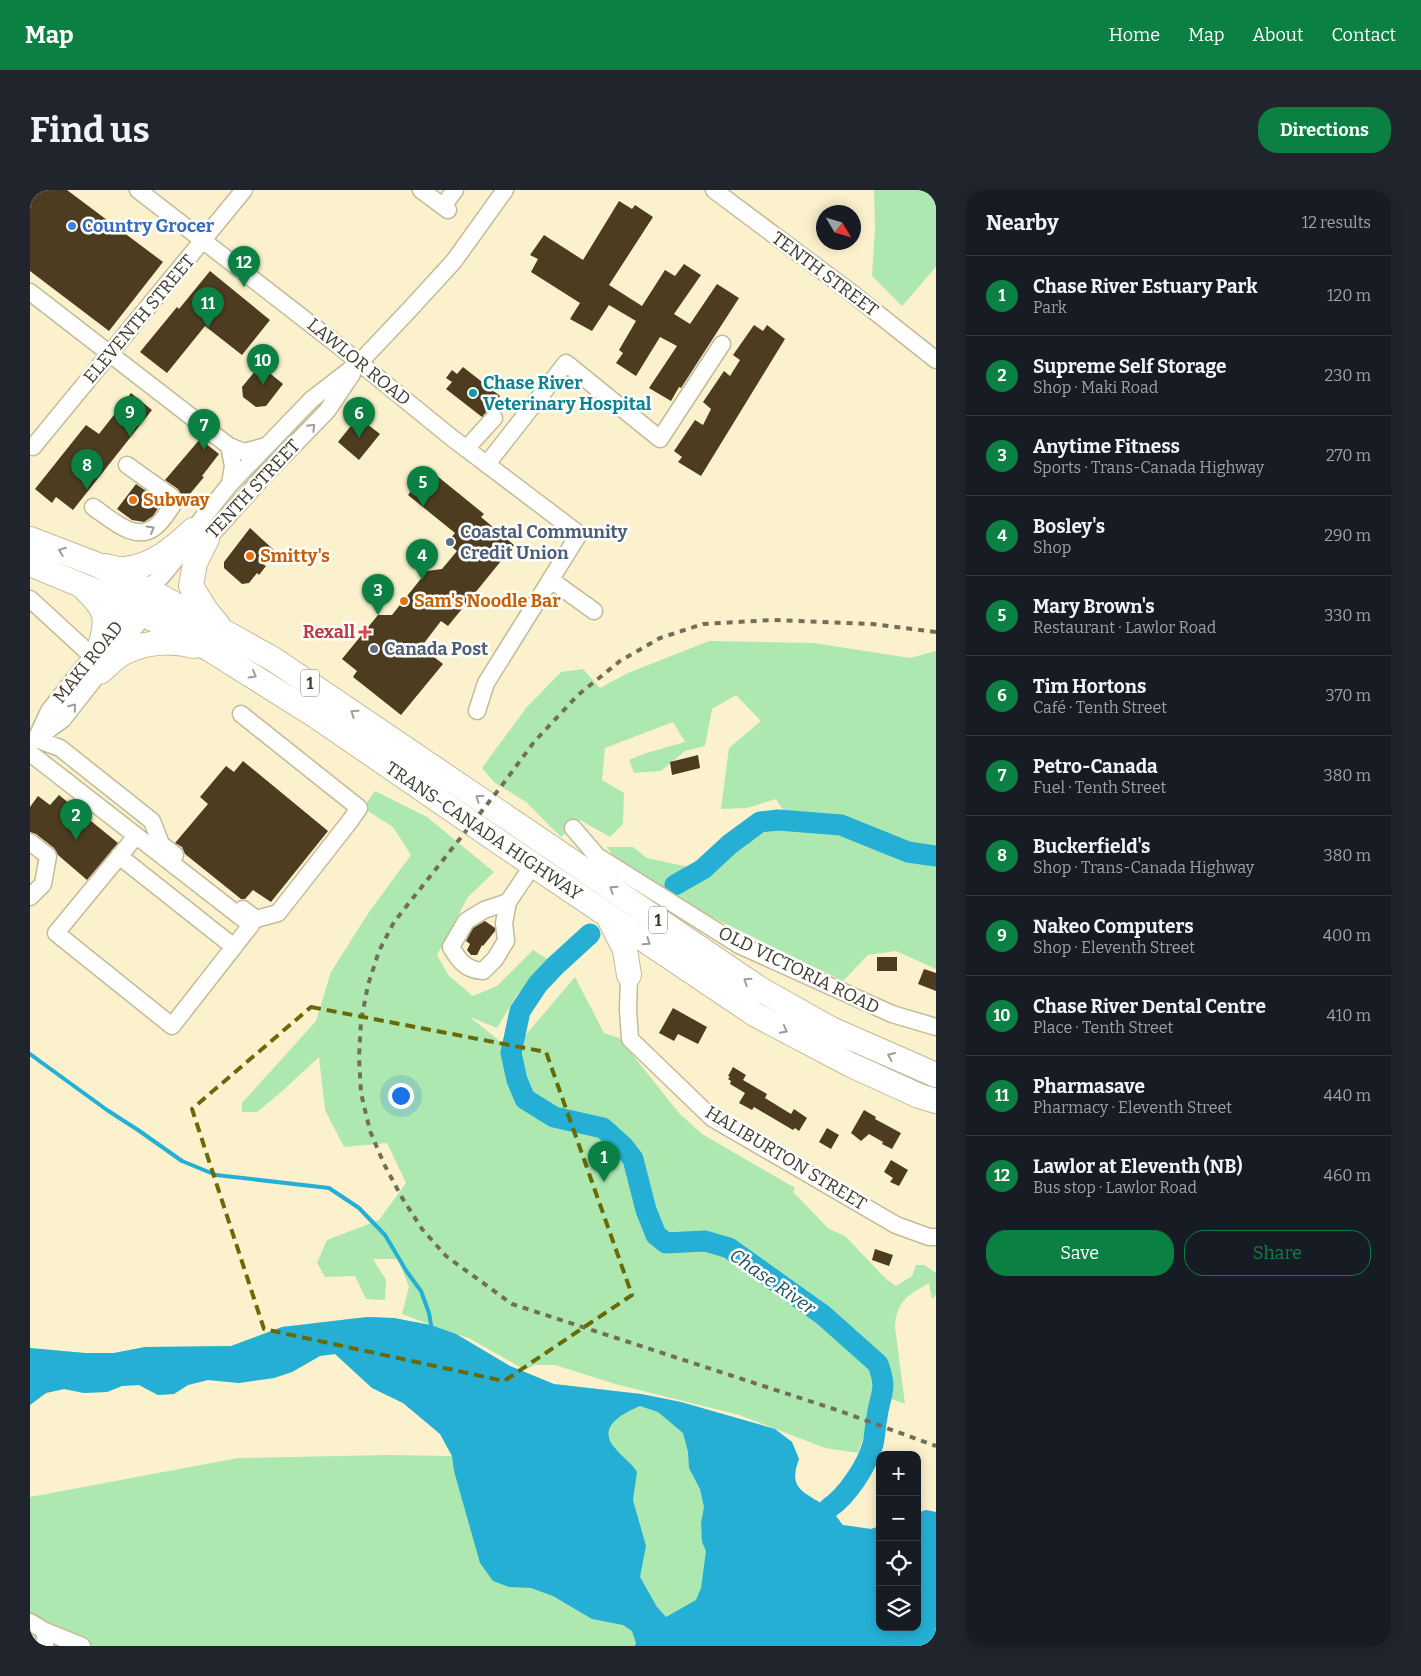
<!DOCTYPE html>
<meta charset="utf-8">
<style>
body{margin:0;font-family:Bitter,serif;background:#20242c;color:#f1f3f6}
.controls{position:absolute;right:15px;bottom:15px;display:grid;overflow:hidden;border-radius:10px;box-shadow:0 2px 12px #0003}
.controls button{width:45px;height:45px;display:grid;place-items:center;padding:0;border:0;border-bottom:1px solid #363941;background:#171b24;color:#f1f3f6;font:25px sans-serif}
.compass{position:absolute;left:786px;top:15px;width:45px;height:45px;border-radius:50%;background:#171b24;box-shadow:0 2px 12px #0003;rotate:128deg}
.you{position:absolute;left:370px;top:905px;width:18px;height:18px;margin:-12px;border:4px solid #fff;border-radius:50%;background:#1a73e8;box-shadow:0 0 0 8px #1a73e833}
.badge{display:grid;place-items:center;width:32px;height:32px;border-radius:50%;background:#0b8043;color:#fff;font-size:16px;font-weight:700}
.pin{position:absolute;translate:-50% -41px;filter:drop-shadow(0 1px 2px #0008)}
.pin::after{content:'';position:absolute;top:26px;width:18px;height:15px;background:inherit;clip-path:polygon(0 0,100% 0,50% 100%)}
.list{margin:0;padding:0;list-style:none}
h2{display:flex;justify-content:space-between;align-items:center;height:65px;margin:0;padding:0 20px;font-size:21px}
h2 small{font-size:16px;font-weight:400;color:#9ea1a6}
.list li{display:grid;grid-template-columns:32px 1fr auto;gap:15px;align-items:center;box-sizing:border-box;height:80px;padding:0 20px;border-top:1px solid #363941}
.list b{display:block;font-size:19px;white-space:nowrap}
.list p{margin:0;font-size:16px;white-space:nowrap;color:#9ea1a6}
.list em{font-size:16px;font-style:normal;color:#9ea1a6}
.actions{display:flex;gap:10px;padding:15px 20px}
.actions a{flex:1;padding:11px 0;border:1px solid #0b8043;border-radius:20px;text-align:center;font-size:18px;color:#0b8043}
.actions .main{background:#0b8043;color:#fff}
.icon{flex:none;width:28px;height:28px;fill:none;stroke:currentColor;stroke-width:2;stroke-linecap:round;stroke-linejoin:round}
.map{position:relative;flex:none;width:906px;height:1456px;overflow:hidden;border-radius:20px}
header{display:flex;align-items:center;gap:30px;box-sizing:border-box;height:70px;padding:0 25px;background:#0b8043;color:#fff}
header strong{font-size:24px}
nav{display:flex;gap:28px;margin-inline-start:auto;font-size:18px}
.intro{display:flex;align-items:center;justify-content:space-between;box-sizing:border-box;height:120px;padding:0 30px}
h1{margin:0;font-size:35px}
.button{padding:12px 22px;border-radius:20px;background:#0b8043;color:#fff;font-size:18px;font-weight:700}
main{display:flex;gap:30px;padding:0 30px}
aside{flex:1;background:#171b24;border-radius:20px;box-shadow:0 2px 12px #0003}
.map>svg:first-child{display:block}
</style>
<header>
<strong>Map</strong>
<nav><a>Home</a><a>Map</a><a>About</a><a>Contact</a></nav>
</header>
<div class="intro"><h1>Find us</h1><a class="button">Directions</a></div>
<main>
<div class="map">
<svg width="906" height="1456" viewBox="0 0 906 1456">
<rect width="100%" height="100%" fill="#fbf1cd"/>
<path fill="#aee8b1" d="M 844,0 L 906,0 L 906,77 L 872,116 L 842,86 L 845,38 Z
M 679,451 L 784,453 L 880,468 L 906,461 L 906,779 L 866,761 L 838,765 L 813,791 L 669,721 L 586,670 L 577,657 L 603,657 L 617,668 L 664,678 L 723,637 L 755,623 L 746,609 L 717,618 L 691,619 L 699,558 L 731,531 L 706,505 L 682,519 L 675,556 L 655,561 L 631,581 L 604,583 L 599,570 L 616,563 L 655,552 L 643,532 L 575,558 L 572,590 L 594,603 L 593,634 L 580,647 L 550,630 L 531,647 L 496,612 L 464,592 L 452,578 L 496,518 L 531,482 L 553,479 L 570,498 L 598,483 Z
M 345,601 L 397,627 L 464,682 L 438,707 L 407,765 L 419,786 L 443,806 L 467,796 L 503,760 L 519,770 L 487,805 L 467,838 L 440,827 L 482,861 L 545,787 L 574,843 L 589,848 L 649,923 L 672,944 L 765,998 L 763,1002 L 799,1039 L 815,1046 L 856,1089 L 866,1096 L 882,1086 L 886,1075 L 894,1075 L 906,1083 L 906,1105 L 902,1109 L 899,1093 C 878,1105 867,1110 865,1137 L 875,1214 L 843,1202 L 845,1213 L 828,1263 L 795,1258 L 709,1225 L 585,1194 L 525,1175 L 505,1175 L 495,1180 L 439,1148 L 428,1145 L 480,1176 L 524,1194 L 611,1204 L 651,1212 L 745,1239 L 762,1252 L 769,1269 C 757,1300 775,1302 797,1317 C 803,1321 808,1329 813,1335 L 841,1339 L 850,1336 L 850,1437 L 887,1437 L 887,1323 L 896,1320 L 906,1322 L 906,1456 L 0,1456 L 0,1307 L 208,1268 L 359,1265 L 422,1266 L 410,1243 L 373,1213 L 342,1198 L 305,1164 L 290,1166 L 262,1182 L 244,1188 L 209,1193 L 178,1190 L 158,1195 L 144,1204 L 128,1205 L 109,1195 L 92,1196 L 77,1202 L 54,1203 L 34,1199 L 16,1203 L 0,1215 L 0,1158 L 55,1163 L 84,1163 L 115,1157 L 201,1156 L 252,1137 L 337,1127 L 364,1128 L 409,1138 L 372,1124 L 379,1097 L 368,1069 L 343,1069 L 356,1090 L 355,1110 L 336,1109 L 325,1086 L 295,1087 L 287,1073 L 297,1050 L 349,1030 L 376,993 L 357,953 L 314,957 L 295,920 L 289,867 L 250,903 L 227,922 L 212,922 L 212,913 L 286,831 L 301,782 L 339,722 L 381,665 L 363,637 L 333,618 Z"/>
<path fill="#25afd5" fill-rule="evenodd" d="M 337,1127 L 364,1128 L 401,1135 L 426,1144 L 480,1176 L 524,1194 L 611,1204 L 651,1212 L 745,1239 L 762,1252 L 769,1269 C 757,1300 775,1302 797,1317 C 803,1321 808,1329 813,1335 L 841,1339 L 850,1336 L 850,1437 L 887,1437 L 887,1323 L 896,1320 L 906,1322 L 906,1456 L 605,1456 L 606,1453 L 602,1441 L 593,1435 L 562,1429 L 523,1406 L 501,1398 L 479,1397 L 463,1391 L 450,1373 L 424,1281 L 422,1266 L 410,1244 L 373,1213 L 342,1198 L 305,1164 L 290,1166 L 262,1182 L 244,1188 L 209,1193 L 178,1190 L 158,1195 L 144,1204 L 128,1205 L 109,1195 L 92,1196 L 77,1202 L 54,1203 L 34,1199 L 16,1203 L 0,1215 L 0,1158 L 55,1163 L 84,1163 L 115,1157 L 201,1156 L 252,1137 ZM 610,1216 L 628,1222 L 653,1243 L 658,1262 L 659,1278 L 670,1299 L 674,1317 L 671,1333 L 672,1352 L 676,1361 L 671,1398 L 666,1410 L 636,1427 L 627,1417 L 610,1387 L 616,1356 L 603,1310 L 607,1282 C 601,1272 592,1267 585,1258 C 566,1237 593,1223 610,1216 Z"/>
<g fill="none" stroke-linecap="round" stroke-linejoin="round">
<path stroke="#25afd5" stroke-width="4" d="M 0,864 L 77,920 L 108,940 L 152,971 L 186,985 L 299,998 L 329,1018 L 355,1045 L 377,1082 L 391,1101 L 399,1123 L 401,1135"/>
<path stroke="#25afd5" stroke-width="21" d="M 645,695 L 673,679 L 700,654 L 730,632 L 748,630 L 811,635 L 878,662 L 906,666
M 560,744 L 525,776 L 508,794 L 490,821 L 481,863 L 487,890 L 495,909 L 524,927 L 573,938 L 593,956 L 603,969 L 616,1020 L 626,1045 L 636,1053 L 675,1051 L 699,1058 L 793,1125 L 848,1174 C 858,1201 850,1203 847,1227 C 845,1236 845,1246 843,1254 C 837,1276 817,1306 799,1318"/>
</g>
<path fill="#4d3c20" d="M 0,0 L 37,0 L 133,72 L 79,141 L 0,81 Z
M 589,11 L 602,19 L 605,15 L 623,27 L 579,95 L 612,116 L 635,80 L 645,86 L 654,74 L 671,85 L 644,124 L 660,134 L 687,94 L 709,108 L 651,198 L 649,197 L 641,211 L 619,198 L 647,156 L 630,147 L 606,186 L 586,173 L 593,163 L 589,160 L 606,131 L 579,115 L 562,141 L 540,129 L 550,113 L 501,82 L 508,69 L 500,65 L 514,45 L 553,70 Z
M 180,81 L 240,130 L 212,165 L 175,136 L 137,183 L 110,162 L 147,117 L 149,119 Z
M 724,135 L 733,141 L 737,135 L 755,149 L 671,286 L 648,272 L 652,267 L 644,261 L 665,230 L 673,235 L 681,219 L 673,212 L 694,181 L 700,186 L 710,170 L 703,165 Z
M 230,175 L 253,194 L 236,216 L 226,217 L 213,207 L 212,197 Z
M 433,177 L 470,206 L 452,227 L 416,199 L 422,192 L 416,188 L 422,180 L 427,184 Z
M 101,203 L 122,220 L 43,320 L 26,307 L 22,313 L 5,299 L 56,235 L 69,244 Z
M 328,227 L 350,244 L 329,270 L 308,252 Z
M 170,249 L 189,264 L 172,286 L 174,287 L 154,311 L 148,299 L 135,290 Z
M 397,281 L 401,281 L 454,324 L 451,327 L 484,355 L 418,436 L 411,431 L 391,457 L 413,474 L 371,525 L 323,487 L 327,481 L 312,469 L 348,425 L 362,425 L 397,381 L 412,379 L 427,361 L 421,356 L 420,349 L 425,343 L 378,305 Z
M 106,294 L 132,312 L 123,326 L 114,332 L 102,330 L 87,319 Z
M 220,338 L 245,361 L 234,375 L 236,376 L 229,385 L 227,383 L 219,393 L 212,394 L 194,378 L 194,372 Z
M 668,565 L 670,578 L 642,585 L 640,572 Z
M 213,571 L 298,641 L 241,712 L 223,700 L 215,709 L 211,709 L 155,664 L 152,657 L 145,653 L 178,614 L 170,607 L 196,576 L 204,582 Z
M 29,605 L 88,653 L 57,690 L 28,665 L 24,658 L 6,644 L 0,642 L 0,617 L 8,606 L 20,615 Z
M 455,731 L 465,738 L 465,741 L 453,756 L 452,755 L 447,765 L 441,765 L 437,760 L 440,754 L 436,751 L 443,738 Z
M 847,767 L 867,767 L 867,781 L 847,781 Z
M 894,779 L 906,783 L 906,801 L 888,794 Z
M 643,818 L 677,837 L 668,854 L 648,844 L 644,851 L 629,843 Z
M 703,877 L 716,885 L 713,890 L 737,904 L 735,908 L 761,924 L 764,919 L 777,928 L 769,941 L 765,938 L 763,940 L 724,917 L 722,920 L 709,913 L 715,903 L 700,894 L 701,891 L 698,889 L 700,887 L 698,886 Z
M 834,920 L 846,927 L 845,929 L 871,943 L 862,959 L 852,954 L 853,952 L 839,944 L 831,951 L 821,943 Z
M 797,938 L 809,945 L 801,959 L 789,952 Z
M 861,970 L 878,980 L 869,996 L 860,992 L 863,988 L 854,982 Z
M 845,1059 L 863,1065 L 859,1076 L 842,1070 Z"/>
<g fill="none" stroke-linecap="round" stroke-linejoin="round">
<g stroke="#c3ba97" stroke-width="19">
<path id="minor" d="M 108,0 L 309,156 L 422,248 L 549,344 L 456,493 L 447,521
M 391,0 L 418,20
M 684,0 L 819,101 L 906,170
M 413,16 L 425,0
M 0,102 L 199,256 L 214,262 L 236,256
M 199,256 L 203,276 L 200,294
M 3,257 L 214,0
M 436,259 L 464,228
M 457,274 L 536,173 L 630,249 L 692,154
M 63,317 C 81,329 105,353 125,337 C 132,332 137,323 142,316 L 144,312 L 142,307 L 97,275
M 170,357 L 235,285 L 297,221 L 322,184
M 521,390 L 564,421
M 0,409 L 62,466
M 211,524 L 329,618 L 320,631 L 248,723 L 226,729 L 213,719
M 7,548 L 33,529 L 120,418
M 6,549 L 19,521 L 90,431 L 116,400 L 132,386 L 151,363 L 163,340 L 200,294 L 282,209 L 330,172 L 381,118 L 424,71 L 475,0
M 6,549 L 30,558 L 122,631 L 131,654 L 145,665
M 0,563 L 221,735 L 142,836 L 26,743 L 106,646
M 543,638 L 567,666 L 709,755 L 862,824 L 906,837
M 0,652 L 18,666 L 13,694 L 0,707
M 89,666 L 204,757
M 478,712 L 474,733 L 476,751 L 465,769 L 453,781 C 436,780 429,771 421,757 L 436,731 L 454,720 L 478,712 L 503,675
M 599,785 L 598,820 L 600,849 L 682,928 L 866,1035 L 899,1047 L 906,1047
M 0,1432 L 15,1441 L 52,1456
M 15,1456 L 15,1441"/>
</g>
<g stroke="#c3ba97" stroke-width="26">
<path id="highway" d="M 0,349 L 65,374 L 130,406 L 243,469 L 730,799 L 801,839 L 906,885
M 177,349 L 165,373 L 161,396 L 175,419 L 188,435
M 0,374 L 87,410 L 181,460 L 286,526 L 475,656 L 726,825 L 821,875 L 889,906 L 906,911
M 75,376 C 81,377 89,380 95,379 C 123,376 144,358 163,340
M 54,398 C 76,419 79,427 70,456
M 70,482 C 77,476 84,469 91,464 C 114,452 140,450 164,456
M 578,726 L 595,760 L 599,785"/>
</g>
<use href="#minor" stroke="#fff" stroke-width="16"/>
<use href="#highway" stroke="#fff" stroke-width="24"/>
<path stroke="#736d59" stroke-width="4" stroke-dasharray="6 6" stroke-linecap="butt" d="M 906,442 L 842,434 L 742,430 L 673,434 L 630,448 L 590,471 L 548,505 L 504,552 L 470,598 L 364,732 L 349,761 L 338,795 L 331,831 L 329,867 L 331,903 L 340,941 L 354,974 L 371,1006 L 392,1039 L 416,1066 L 482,1114 L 807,1220 L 906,1256"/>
</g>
<defs><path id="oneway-chevron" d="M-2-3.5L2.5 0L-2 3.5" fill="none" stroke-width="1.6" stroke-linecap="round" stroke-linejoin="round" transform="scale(1.25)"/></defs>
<g stroke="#9f9d96">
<use href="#oneway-chevron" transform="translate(282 237) rotate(-46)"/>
<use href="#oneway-chevron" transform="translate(121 339) rotate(-30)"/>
<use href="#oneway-chevron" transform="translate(32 361) rotate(-159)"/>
<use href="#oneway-chevron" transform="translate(223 485) rotate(31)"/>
<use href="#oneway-chevron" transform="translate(43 517) rotate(-51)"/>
<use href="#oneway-chevron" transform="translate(324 523) rotate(-146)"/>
<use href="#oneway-chevron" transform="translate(449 608) rotate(-146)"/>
<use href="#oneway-chevron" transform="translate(583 699) rotate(-146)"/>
<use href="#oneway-chevron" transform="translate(617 752) rotate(34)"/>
<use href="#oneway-chevron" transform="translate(717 791) rotate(-146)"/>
<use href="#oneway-chevron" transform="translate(754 840) rotate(28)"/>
<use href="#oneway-chevron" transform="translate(861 866) rotate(-156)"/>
</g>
<path fill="none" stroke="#686907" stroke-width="4" stroke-dasharray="10 6" stroke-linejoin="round" d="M 281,817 L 516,862 L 602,1105 L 474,1191 L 234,1139 L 162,919 Z"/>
<circle fill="#3f7fe0" stroke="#fff" stroke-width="2" cx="42" cy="36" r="5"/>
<circle fill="#0f9aa8" stroke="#fff" stroke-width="2" cx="443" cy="203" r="5"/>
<g fill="#e8710a" stroke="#fff" stroke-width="2">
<circle cx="103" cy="310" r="5"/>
<circle cx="220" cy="366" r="5"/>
<circle cx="374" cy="411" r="5"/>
</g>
<g fill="#5c6f8a" stroke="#fff" stroke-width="2">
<circle cx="420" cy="352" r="5"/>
<circle cx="344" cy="459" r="5"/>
</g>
<path fill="#e0444e" stroke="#fff" stroke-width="2" d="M332.5 434.5h5v5h5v5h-5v5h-5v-5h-5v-5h5z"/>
<g text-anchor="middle" stroke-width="5" stroke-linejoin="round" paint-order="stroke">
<g fill="#fff" stroke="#79766c" stroke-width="1">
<rect x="271" y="479.5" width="18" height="27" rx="4"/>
<rect x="619" y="716.5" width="18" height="27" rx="4"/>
</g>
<g font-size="16" font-weight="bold" fill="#3f3b2d">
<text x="280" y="499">1</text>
<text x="628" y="736">1</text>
</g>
<g font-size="18" font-weight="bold" fill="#366cbe" stroke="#fff" text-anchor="start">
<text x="52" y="42">Country Grocer</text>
</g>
<g font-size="18" fill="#3f3b2d" stroke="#fff">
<text transform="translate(795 84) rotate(37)" y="6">TENTH STREET</text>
<text transform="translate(109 129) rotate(-50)" y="6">ELEVENTH STREET</text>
<text transform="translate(329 172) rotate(39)" y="6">LAWLOR ROAD</text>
<text transform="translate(223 299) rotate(-47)" y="6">TENTH STREET</text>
<text transform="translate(58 472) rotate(-51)" y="6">MAKI ROAD</text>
<text transform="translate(454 641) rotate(34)" y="6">TRANS-CANADA HIGHWAY</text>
<text transform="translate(769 780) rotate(26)" y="6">OLD VICTORIA ROAD</text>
<text transform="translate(756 968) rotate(31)" y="6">HALIBURTON STREET</text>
</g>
<g font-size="18" font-weight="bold" fill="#0d838f" stroke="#fff" text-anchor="start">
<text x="453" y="199">Chase River<tspan x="453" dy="21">Veterinary Hospital</tspan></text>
</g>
<g font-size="18" font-weight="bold" fill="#c56008" stroke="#fff" text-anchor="start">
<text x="113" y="316">Subway</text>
<text x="230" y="372">Smitty's</text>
<text x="384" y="417">Sam's Noodle Bar</text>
</g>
<g font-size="18" font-weight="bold" fill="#4e5e75" stroke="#fff" text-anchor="start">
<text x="430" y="348">Coastal Community<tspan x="430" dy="21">Credit Union</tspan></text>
<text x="354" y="465">Canada Post</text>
</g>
<g font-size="18" font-weight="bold" fill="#be3a42" stroke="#fff" text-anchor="end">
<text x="325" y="448">Rexall</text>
</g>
<g font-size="19" font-style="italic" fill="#1e5262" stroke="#fff">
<text transform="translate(743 1091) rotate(35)" y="7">Chase River</text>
</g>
</g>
</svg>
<div class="controls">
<button>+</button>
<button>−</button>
<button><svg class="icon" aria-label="locate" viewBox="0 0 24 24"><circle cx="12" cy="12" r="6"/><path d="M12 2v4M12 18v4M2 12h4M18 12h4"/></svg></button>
<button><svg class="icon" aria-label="layers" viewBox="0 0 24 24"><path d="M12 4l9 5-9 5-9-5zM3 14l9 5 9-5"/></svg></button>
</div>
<svg class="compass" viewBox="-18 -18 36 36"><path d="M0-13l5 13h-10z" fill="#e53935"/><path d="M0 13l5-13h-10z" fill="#9ea1a6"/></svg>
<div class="you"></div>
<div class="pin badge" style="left:574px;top:992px">1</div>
<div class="pin badge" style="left:46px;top:650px">2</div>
<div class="pin badge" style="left:348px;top:425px">3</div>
<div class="pin badge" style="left:392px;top:390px">4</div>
<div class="pin badge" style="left:393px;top:317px">5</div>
<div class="pin badge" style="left:329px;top:248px">6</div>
<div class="pin badge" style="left:174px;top:260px">7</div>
<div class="pin badge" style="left:57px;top:300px">8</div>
<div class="pin badge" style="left:100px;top:247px">9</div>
<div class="pin badge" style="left:233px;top:195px">10</div>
<div class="pin badge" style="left:178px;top:138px">11</div>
<div class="pin badge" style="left:214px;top:97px">12</div>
</div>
<aside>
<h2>Nearby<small>12 results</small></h2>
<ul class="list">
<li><span class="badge">1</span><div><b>Chase River Estuary Park</b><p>Park</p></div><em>120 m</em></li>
<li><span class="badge">2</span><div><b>Supreme Self Storage</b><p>Shop · Maki Road</p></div><em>230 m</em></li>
<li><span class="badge">3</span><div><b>Anytime Fitness</b><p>Sports · Trans-Canada Highway</p></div><em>270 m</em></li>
<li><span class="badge">4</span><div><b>Bosley's</b><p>Shop</p></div><em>290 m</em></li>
<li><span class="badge">5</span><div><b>Mary Brown's</b><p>Restaurant · Lawlor Road</p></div><em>330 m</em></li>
<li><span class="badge">6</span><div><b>Tim Hortons</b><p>Café · Tenth Street</p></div><em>370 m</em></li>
<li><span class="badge">7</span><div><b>Petro-Canada</b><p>Fuel · Tenth Street</p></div><em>380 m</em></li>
<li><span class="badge">8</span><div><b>Buckerfield's</b><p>Shop · Trans-Canada Highway</p></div><em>380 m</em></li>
<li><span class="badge">9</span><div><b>Nakeo Computers</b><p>Shop · Eleventh Street</p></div><em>400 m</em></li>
<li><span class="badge">10</span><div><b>Chase River Dental Centre</b><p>Place · Tenth Street</p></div><em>410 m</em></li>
<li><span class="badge">11</span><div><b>Pharmasave</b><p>Pharmacy · Eleventh Street</p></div><em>440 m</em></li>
<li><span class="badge">12</span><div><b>Lawlor at Eleventh (NB)</b><p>Bus stop · Lawlor Road</p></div><em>460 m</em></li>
</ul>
<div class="actions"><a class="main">Save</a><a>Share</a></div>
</aside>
</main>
